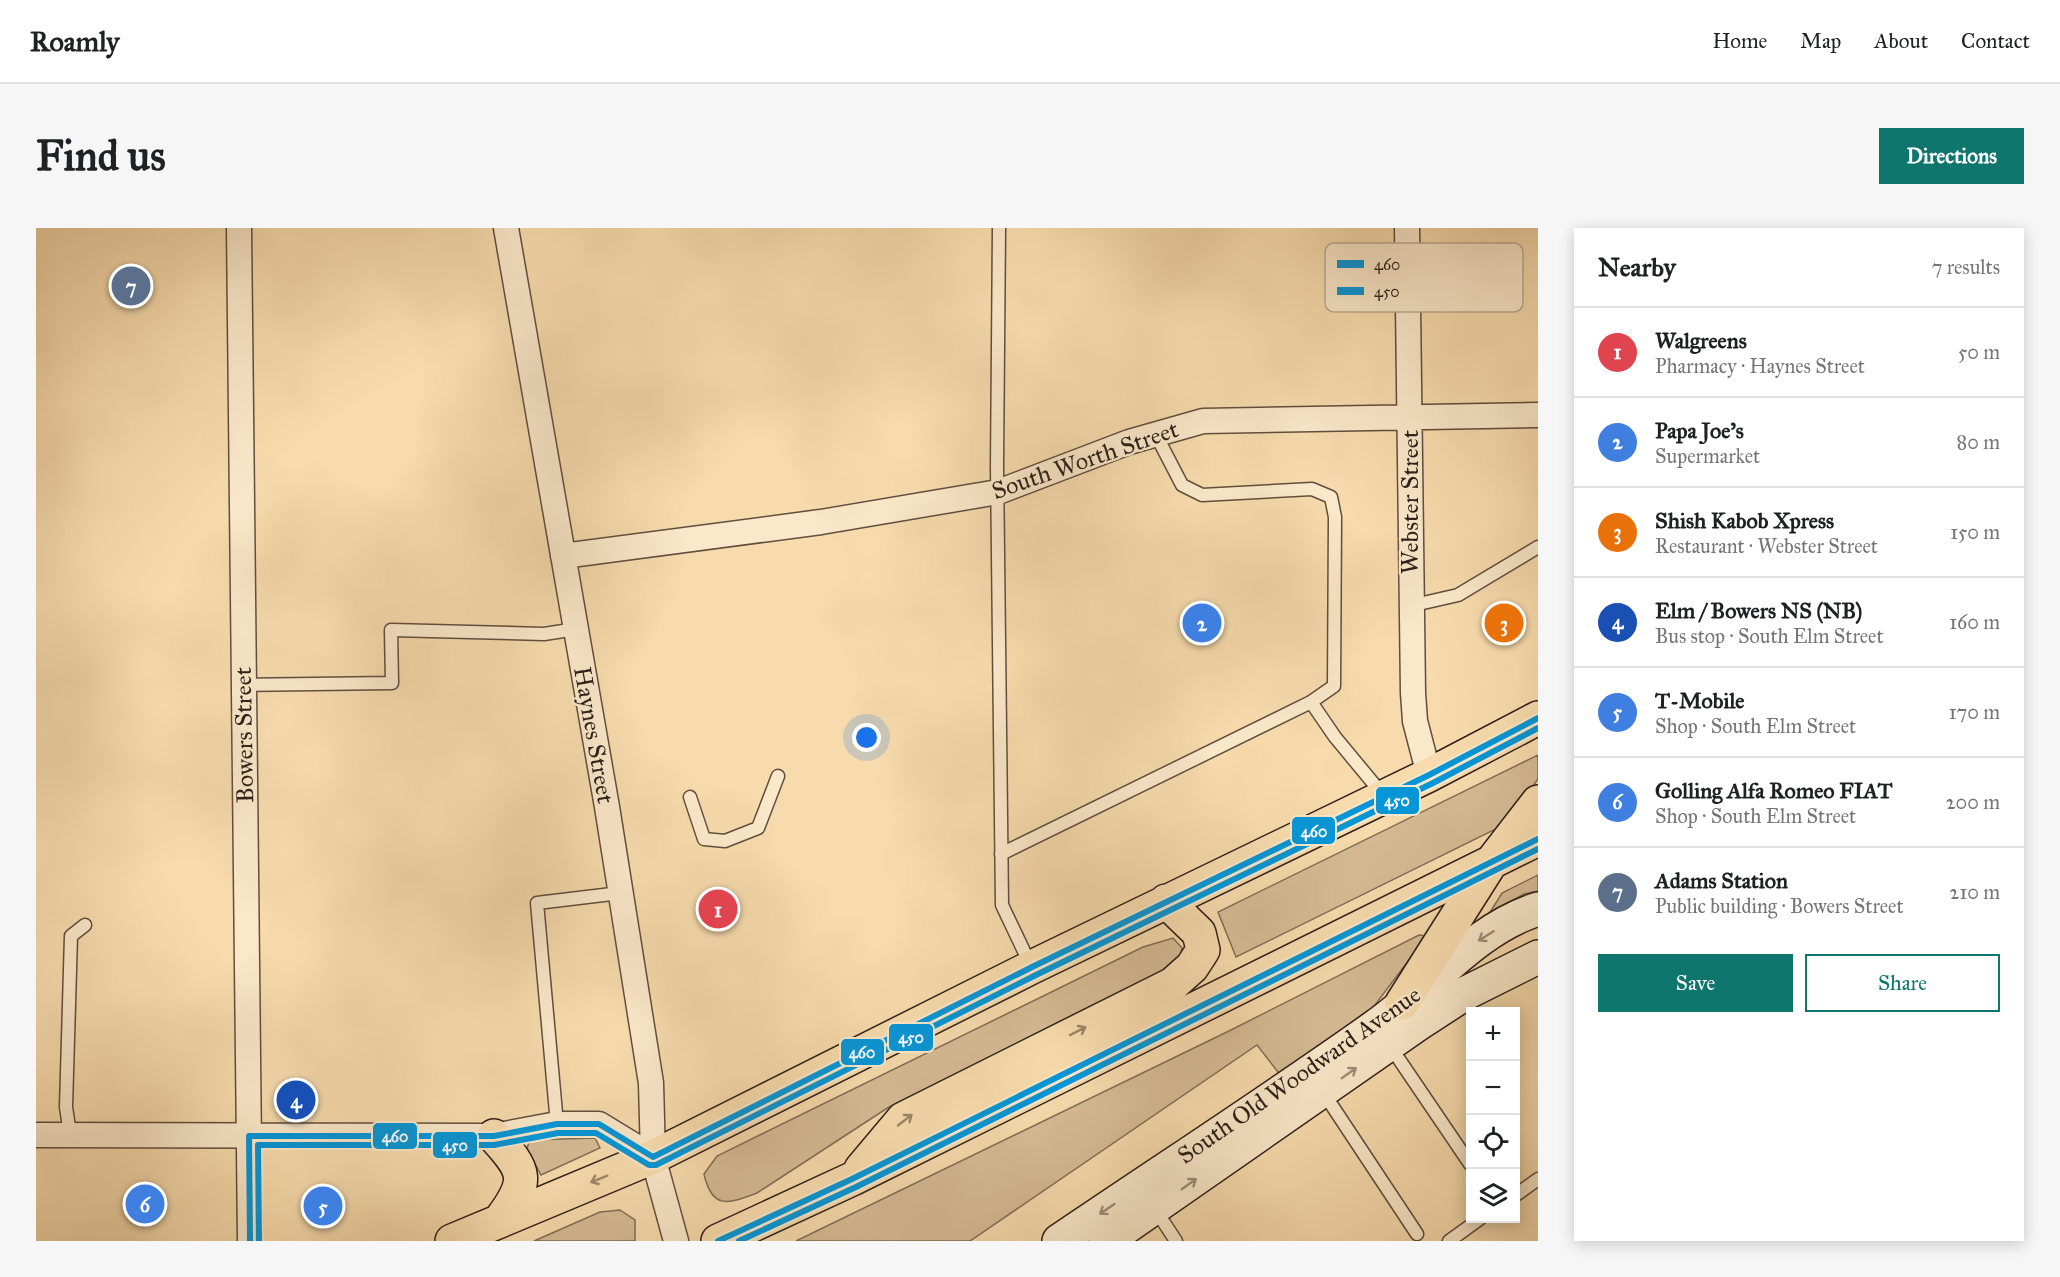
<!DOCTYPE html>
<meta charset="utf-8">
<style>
body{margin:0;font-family:"IM FELL Great Primer",serif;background:#f6f6f6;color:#202124}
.controls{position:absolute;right:18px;bottom:18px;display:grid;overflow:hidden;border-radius:0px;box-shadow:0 3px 15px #0003}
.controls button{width:54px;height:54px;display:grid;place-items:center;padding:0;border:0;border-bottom:2px solid #e0e0e0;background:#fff;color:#202124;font:30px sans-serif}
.you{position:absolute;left:831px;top:510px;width:21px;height:21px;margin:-15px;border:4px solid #fff;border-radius:50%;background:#1a73e8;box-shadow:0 0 0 9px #1a73e833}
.badge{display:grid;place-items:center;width:39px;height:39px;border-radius:50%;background:#0f766e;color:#fff;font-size:20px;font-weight:700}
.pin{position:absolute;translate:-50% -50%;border:3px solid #fff;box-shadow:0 2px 6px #0006}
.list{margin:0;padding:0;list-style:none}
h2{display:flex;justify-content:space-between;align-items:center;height:78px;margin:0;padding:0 24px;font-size:26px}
h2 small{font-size:20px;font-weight:400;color:#757577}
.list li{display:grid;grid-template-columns:39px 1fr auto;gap:18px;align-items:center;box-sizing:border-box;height:90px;padding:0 24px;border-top:2px solid #e0e0e0}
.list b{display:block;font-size:22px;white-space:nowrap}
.list p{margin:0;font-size:20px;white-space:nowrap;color:#757577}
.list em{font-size:20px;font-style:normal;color:#757577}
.actions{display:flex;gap:12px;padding:18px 24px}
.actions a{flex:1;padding:14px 0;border:2px solid #0f766e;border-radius:0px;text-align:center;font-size:21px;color:#0f766e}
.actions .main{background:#0f766e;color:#fff}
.icon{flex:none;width:33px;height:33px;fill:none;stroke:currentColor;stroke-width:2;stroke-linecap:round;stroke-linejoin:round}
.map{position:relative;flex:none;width:1502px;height:1013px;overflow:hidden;border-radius:0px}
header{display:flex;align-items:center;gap:36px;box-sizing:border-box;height:84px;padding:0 30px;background:#fff;border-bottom:2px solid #e0e0e0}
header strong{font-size:28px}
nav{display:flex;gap:33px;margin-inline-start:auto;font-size:21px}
.intro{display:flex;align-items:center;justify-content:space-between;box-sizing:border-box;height:144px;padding:0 36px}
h1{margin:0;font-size:42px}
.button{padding:15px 27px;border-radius:0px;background:#0f766e;color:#fff;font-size:21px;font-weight:700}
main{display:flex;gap:36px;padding:0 36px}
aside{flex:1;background:#fff;border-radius:0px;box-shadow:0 3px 15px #0003}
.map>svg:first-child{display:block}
</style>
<header>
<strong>Roamly</strong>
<nav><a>Home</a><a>Map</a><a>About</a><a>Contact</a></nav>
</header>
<div class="intro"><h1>Find us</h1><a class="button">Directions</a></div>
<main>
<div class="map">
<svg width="1502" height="1013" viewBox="0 0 1502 1013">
<rect width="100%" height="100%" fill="#f7dbad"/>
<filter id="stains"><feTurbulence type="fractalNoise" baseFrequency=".00333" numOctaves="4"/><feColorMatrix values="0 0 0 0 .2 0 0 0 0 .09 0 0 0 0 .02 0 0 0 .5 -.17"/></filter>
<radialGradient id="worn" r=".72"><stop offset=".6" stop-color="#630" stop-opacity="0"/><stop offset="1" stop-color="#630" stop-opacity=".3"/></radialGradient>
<path fill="#d5bb94" stroke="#816d56" stroke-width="1.5" d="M 1502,527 L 1502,551 L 1470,596 L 1200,729 L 1182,684 Z
M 1502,647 L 1502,663 L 1488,666 L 1453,686 L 1466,665 Z
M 1383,707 L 1391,708 L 1333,785 L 1245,848 L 1221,817 L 934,1013 L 760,1013 L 1193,803 Z
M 1137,710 L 1146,720 L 1143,737 L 1123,752 L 853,879 L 721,965 C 692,976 676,982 668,946 L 681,928 L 1107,719 Z
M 559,910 L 564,920 L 505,947 L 491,920 L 494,912 Z
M 584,982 L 599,992 L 599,1013 L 498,1013 L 564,984 Z"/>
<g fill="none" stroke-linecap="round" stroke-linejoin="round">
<g stroke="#604e3e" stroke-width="15">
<path id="lane" d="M 963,0 L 961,238 L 966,677 L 995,738
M 1374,378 L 1422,367 L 1502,319
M 208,457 L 356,455 L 355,402 L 508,406 L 540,401
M 1275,474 L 1299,509 L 1347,567
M 654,569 L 668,611 L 689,613 L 722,600 L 742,548
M 965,626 L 1275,474 L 1298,458 L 1299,289 L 1295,269 L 1276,261 L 1166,267 L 1146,257 L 1119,205
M 1354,818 L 1434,936
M 1287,864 L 1381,1006
M 521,896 L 501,675 L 584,665
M 34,906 L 30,879 L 35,708 L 49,697
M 1480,967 L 1502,951
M 1119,981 L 1140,1013
M 1413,1013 L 1445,990"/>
</g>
<g stroke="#604e3e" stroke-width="27">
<path id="street" d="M 203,0 L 214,1013
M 470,0 L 571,579 L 615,855 L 617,929 L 640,1013
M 1371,0 L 1377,465 L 1379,493 L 1393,547
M 527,328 L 785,294 L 962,264 L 1093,214 L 1167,193 L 1502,187
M 0,907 L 458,908 L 521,896 L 563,896 L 617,929"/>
</g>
<g stroke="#2d1f19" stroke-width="36">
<path id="secondary" d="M 1023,1013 C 1129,941 1236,872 1340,798 C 1394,760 1438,701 1502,681
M 1070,1013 L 1382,796 L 1428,766 L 1502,729"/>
</g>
<g stroke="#2d1f19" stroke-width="36">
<path id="primary" d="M 1366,775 L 1454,636 L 1502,574
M 458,908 C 490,943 494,952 465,991
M 825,941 L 867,891 L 1137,756 L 1156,739 L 1167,722 L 1163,705 L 1130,673
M 416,1013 L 617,929 L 996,739 L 1393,547 L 1502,490
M 682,1013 L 816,951 L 1502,611"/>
</g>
<use href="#lane" stroke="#fae8ca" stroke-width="12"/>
<use href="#street" stroke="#fae8ca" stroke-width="24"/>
<use href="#secondary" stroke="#fae8ca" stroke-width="33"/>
<use href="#primary" stroke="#f7dbad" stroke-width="33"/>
<g stroke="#fae8ca" stroke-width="10">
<path id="bus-1" d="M 214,1013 L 213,908 L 458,908 L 521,896 L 563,896 L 617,929 L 996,739 L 1393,547 L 1502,490
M 682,1013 L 816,951 L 1502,611"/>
</g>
<g stroke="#fae8ca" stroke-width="10">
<path id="bus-2" d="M 223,1013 L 222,917 L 458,917 L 522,905 L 560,905 L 613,937 L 620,937 L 1000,747 L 1397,555 L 1502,500
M 703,1013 L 820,959 L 1502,621"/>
</g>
<use href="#bus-1" stroke="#0696d7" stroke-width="6"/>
<use href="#bus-2" stroke="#0696d7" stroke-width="6"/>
</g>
<defs><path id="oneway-shaft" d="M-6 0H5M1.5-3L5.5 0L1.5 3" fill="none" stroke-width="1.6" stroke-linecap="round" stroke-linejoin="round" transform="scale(1.5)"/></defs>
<g stroke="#9e8e7a">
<use href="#oneway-shaft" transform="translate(1450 708) rotate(148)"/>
<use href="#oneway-shaft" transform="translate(1313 845) rotate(-35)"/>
<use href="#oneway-shaft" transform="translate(1153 956) rotate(-35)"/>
<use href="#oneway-shaft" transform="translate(1071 981) rotate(146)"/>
</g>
<g stroke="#9c866a">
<use href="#oneway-shaft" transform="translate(1042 803) rotate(-27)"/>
<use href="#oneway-shaft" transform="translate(869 892) rotate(-38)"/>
<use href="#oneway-shaft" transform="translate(563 951) rotate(158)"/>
</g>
<g text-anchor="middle" stroke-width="4.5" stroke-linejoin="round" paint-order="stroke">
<g font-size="24" fill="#2d1f19" stroke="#fae8ca">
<text transform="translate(1049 232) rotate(-19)" y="8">South Worth Street</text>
<text transform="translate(1374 274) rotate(-90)" y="8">Webster Street</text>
<text transform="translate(208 507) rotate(-91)" y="8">Bowers Street</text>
<text transform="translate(558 507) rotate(80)" y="8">Haynes Street</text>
<text transform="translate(1263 847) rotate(-35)" y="8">South Old Woodward Avenue</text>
</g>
</g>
<rect x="1289" y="15" width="198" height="69" rx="9" fill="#fae8ca" stroke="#bcac95" stroke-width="1.5"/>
<rect x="1301" y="32" width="27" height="8" fill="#0696d7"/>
<rect x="1301" y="59" width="27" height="8" fill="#0696d7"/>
<g font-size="16" fill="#2d1f19">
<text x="1338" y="42">460</text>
<text x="1338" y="69">450</text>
</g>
<g stroke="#fae8ca" stroke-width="2">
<rect x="1339" y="558" width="45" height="29" rx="6" fill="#0696d7"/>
<rect x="1255" y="588" width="45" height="29" rx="6" fill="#0696d7"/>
<rect x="852" y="795" width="46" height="29" rx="6" fill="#0696d7"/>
<rect x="804" y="810" width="45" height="28" rx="6" fill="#0696d7"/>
<rect x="336" y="894" width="46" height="28" rx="6" fill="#0696d7"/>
<rect x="396" y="903" width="46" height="28" rx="6" fill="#0696d7"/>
</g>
<g font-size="16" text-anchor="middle" font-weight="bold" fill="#fff">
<text x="1361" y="578">450</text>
<text x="1278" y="609">460</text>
<text x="875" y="815">450</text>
<text x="826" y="830">460</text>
<text x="359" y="914">460</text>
<text x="419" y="923">450</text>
</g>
<rect width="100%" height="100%" filter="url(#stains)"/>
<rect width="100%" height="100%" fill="url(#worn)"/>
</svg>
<div class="controls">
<button>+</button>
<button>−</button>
<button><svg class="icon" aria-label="locate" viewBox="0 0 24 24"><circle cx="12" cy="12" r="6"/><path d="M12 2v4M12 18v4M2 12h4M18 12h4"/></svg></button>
<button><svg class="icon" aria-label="layers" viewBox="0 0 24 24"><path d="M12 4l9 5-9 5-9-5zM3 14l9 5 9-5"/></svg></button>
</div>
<div class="you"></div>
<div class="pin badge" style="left:682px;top:681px;background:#e0444e">1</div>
<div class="pin badge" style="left:1166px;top:395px;background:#3f7fe0">2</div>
<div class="pin badge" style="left:1468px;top:395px;background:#e8710a">3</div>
<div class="pin badge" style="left:260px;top:872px;background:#1a4fb4">4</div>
<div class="pin badge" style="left:287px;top:978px;background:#3f7fe0">5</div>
<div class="pin badge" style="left:109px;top:976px;background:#3f7fe0">6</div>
<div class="pin badge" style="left:95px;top:58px;background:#5c6f8a">7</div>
</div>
<aside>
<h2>Nearby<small>7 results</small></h2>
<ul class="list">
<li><span class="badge" style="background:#e0444e">1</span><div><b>Walgreens</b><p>Pharmacy · Haynes Street</p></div><em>50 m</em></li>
<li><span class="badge" style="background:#3f7fe0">2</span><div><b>Papa Joe's</b><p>Supermarket</p></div><em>80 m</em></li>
<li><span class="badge" style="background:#e8710a">3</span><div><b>Shish Kabob Xpress</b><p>Restaurant · Webster Street</p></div><em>150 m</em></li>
<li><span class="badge" style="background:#1a4fb4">4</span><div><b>Elm / Bowers NS (NB)</b><p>Bus stop · South Elm Street</p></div><em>160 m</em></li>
<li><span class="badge" style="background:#3f7fe0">5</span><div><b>T-Mobile</b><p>Shop · South Elm Street</p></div><em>170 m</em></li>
<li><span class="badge" style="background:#3f7fe0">6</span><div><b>Golling Alfa Romeo FIAT</b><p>Shop · South Elm Street</p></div><em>200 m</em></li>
<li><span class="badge" style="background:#5c6f8a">7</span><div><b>Adams Station</b><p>Public building · Bowers Street</p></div><em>210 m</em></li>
</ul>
<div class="actions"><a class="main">Save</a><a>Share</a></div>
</aside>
</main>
